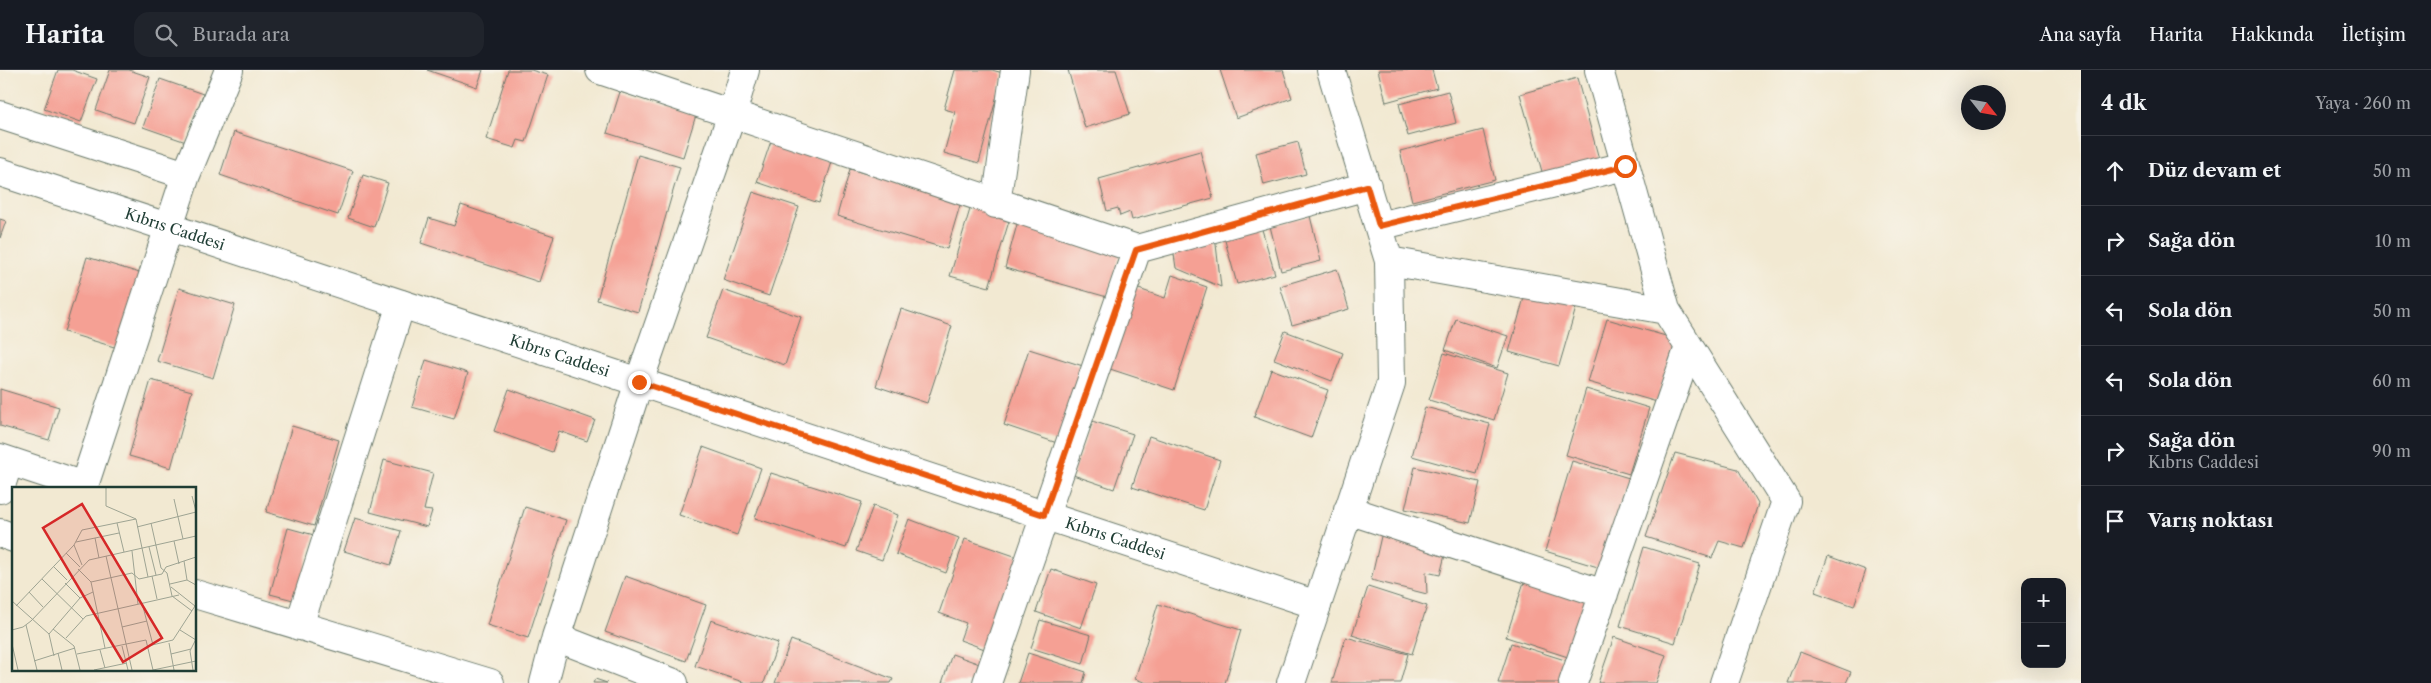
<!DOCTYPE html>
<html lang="tr">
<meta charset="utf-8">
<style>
body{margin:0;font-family:"Libre Caslon Text",serif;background:#20242c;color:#f1f3f6}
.controls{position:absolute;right:15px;bottom:15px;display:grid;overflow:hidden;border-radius:10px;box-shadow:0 5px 20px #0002}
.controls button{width:45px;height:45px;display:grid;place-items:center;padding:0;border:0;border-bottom:1px solid #363941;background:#171b24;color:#f1f3f6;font:25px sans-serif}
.compass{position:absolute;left:1961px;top:15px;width:45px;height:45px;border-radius:50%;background:#171b24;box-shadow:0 5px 20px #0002;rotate:121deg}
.stop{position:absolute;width:15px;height:15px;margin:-11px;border:4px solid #ea580c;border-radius:50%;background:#fff}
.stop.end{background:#ea580c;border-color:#fff;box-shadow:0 1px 5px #0008}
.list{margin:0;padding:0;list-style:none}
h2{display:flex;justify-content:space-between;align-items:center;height:65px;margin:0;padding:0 20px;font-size:21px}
h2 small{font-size:16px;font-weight:400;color:#9ea1a6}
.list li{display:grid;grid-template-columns:32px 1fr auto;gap:15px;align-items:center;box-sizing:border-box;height:70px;padding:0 20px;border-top:1px solid #363941}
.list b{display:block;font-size:19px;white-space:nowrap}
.list p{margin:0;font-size:16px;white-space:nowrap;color:#9ea1a6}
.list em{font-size:16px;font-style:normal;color:#9ea1a6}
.icon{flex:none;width:28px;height:28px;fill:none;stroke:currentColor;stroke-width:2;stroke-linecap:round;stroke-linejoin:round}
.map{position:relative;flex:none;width:2081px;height:613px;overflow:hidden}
header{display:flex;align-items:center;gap:30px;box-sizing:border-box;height:70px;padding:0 25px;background:#171b24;border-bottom:1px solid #363941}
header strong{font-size:24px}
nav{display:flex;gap:28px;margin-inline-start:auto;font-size:18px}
.search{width:350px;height:45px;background:#20242c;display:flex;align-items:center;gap:12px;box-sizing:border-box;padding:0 18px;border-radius:15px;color:#9ea1a6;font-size:19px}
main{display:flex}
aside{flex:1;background:#171b24}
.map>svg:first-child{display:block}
</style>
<header>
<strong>Harita</strong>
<div class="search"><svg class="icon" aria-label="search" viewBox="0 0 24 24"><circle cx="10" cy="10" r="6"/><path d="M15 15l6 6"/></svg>Burada ara</div>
<nav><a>Ana sayfa</a><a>Harita</a><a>Hakkında</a><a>İletişim</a></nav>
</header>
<main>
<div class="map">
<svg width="2081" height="613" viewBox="0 0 2081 613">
<rect width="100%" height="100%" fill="#f7f3e8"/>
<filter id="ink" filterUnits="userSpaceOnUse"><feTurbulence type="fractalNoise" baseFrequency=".02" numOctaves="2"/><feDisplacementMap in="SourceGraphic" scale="10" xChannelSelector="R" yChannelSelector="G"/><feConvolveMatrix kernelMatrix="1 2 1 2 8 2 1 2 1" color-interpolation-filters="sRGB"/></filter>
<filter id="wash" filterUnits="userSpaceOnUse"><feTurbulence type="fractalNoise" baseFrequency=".0096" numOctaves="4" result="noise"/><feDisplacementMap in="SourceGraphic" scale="20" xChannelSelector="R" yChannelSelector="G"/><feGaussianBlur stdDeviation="1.12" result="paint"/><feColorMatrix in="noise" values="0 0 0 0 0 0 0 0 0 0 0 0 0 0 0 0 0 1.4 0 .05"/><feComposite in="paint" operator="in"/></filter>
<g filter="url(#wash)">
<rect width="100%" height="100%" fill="#f2e9d2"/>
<g id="blocks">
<path fill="#f5a094" d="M 58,0 L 72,0 L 97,9 L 81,52 L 44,39 Z
M 110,0 L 129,0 L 150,7 L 134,53 L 96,40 Z
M 427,0 L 483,0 L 477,17 Z
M 508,0 L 531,0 L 548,5 L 526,72 L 518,70 L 515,78 L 486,69 Z
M 955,0 L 992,0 L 1003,3 L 979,93 L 944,83 L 955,42 L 944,39 Z
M 1068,0 L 1116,0 L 1130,44 L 1085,58 Z
M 1220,0 L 1283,0 L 1292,28 L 1236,48 Z
M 1378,0 L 1432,0 L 1437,18 L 1386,32 Z
M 1577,8 L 1599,89 L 1543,105 L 1520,24 Z
M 160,9 L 203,24 L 186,72 L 143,57 Z
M 1448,21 L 1456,53 L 1408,66 L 1399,34 Z
M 620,22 L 696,45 L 683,87 L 607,63 Z
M 1483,60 L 1495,110 L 1412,131 L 1400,81 Z
M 234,62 L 353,101 L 338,145 L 220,105 Z
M 771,71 L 832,92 L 819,133 L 757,112 Z
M 1298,72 L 1306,104 L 1264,115 L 1256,83 Z
M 1200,81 L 1213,128 L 1132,150 L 1130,142 L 1120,146 L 1118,138 L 1107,141 L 1099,109 Z
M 638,85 L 680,97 L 638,242 L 597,230 Z
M 850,99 L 961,132 L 947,179 L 837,146 Z
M 363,105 L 388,113 L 374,157 L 348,148 Z
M 753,122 L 799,137 L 769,226 L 723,210 Z
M 461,135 L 554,166 L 539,212 L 421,173 L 429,148 L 454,156 Z
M 971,136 L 1010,148 L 989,217 L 950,206 Z
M 1310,146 L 1321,191 L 1281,201 L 1270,156 Z
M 0,149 L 6,151 L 0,168 Z
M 1018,151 L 1121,181 L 1107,227 L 1005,198 Z
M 1261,156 L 1275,204 L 1237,214 L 1224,167 Z
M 1215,166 L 1221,217 L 1176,198 L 1172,171 Z
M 87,187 L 143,204 L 121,279 L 64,262 Z
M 1337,199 L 1349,239 L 1292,255 L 1280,216 Z
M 1172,205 L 1207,217 L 1174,320 L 1107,298 L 1133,217 L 1165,228 Z
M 179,218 L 235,235 L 213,308 L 157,291 Z
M 723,220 L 801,247 L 785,295 L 706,268 Z
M 1525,224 L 1578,231 L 1559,296 L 1509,282 Z
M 901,239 L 952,256 L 927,333 L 876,316 Z
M 1456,249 L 1508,266 L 1497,298 L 1445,280 Z
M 1607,249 L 1676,269 L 1657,332 L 1588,312 Z
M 1285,261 L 1343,283 L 1332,311 L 1274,289 Z
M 1029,279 L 1083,296 L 1057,373 L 1004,355 Z
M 1444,283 L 1508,303 L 1494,350 L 1429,330 Z
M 426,290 L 468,303 L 454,349 L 412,337 Z
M 1271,299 L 1328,320 L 1311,368 L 1254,347 Z
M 151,310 L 192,321 L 171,398 L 129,386 Z
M 0,319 L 59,337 L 49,370 L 0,356 Z
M 509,319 L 595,350 L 587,371 L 559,361 L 552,382 L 494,361 Z
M 1586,319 L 1649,338 L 1629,404 L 1566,385 Z
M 1425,337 L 1490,354 L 1477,404 L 1412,386 Z
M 1092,351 L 1133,364 L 1114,419 L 1073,405 Z
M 292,356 L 339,370 L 314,456 L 266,442 Z
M 1149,366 L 1220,390 L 1204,440 L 1132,417 Z
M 703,377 L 761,398 L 737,465 L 679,445 Z
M 1675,383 L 1738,399 L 1758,434 L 1744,478 L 1719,471 L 1712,488 L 1646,467 Z
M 384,390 L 433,403 L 424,440 L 432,441 L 427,457 L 370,442 Z
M 1572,391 L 1629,408 L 1601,498 L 1545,481 Z
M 1415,397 L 1480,412 L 1470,453 L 1405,439 Z
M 771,403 L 862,432 L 846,478 L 755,448 Z
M 873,436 L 898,445 L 882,490 L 856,481 Z
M 525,437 L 566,450 L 528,568 L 487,555 Z
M 355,448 L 401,461 L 391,495 L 344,481 Z
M 909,449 L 959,468 L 946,503 L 896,484 Z
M 288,458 L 314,465 L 297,531 L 270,524 Z
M 1382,462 L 1447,477 L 1440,505 L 1426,502 L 1427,524 L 1371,510 Z
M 965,469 L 1023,489 L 990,581 L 960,570 L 966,553 L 939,543 Z
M 1644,477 L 1700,494 L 1675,573 L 1620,556 Z
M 1828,486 L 1866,500 L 1854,536 L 1815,522 Z
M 1051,499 L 1096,515 L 1081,558 L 1036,542 Z
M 625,506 L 706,535 L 686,591 L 605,562 Z
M 1525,509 L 1589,530 L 1571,588 L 1506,567 Z
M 1368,517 L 1427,536 L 1412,584 L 1352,565 Z
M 1158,534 L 1241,560 L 1225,613 L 1147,613 L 1135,609 Z
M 711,550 L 778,573 L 764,613 L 746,613 L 695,596 Z
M 1040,550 L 1091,565 L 1083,594 L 1031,578 Z
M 1346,567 L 1408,584 L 1400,613 L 1332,613 Z
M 1614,567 L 1666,585 L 1656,613 L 1598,613 Z
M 791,570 L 893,609 L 891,613 L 775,613 Z
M 1511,573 L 1568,591 L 1561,613 L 1498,613 Z
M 1800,582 L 1851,602 L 1846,613 L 1788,613 Z
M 1028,583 L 1086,602 L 1083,613 L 1018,613 Z
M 952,584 L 988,597 L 983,613 L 942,613 Z
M 595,609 L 607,613 L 593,613 Z"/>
</g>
</g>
<g filter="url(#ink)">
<use href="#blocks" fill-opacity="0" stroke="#69796b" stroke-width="1"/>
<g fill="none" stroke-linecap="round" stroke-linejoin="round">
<g stroke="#69796b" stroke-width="30">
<path id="minor" d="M 600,0 L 1137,179
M 1599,0 L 1666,240
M 0,45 L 186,105
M 996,134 L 1015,0
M 1379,156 L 1625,96
M 1389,191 L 1666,240 L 1786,431 L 1724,613
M 0,388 L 84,416 L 186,105 L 229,0
M 0,419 L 9,391
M 1348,440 L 1604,524
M 0,463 L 14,468
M 195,524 L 490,613
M 1317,535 L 1391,313 L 1389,191 L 1331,0
M 299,556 L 401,234
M 556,567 L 674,613
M 544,613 L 556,567 L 639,312 L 732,44 L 745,0
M 987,613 L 1137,179 L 1367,116
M 1573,613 L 1689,277"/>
</g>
<g stroke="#69796b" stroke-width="30">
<g id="tertiary">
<path id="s1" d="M 0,102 L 1317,535 L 1291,613"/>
</g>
</g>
<use href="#minor" stroke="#fff" stroke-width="28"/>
<use href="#tertiary" stroke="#fff" stroke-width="28"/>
</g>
</g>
<g fill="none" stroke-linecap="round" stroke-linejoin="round" filter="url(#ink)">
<path stroke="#ea580c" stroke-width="6" d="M 639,312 L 1044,445 L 1136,180 L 1367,116 L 1379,156 L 1625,96"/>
</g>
<g text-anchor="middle" stroke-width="5" stroke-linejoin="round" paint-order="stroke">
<g font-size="15" fill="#1f3d34" stroke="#f7f3e8">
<text dy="5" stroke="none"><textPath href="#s1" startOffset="184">Kıbrıs Caddesi</textPath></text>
<text dy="5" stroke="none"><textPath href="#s1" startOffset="589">Kıbrıs Caddesi</textPath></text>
<text dy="5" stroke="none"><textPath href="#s1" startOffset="1174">Kıbrıs Caddesi</textPath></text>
</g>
</g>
<g transform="translate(12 417)">
<rect width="184" height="184" fill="#f2e9d2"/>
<path fill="none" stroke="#9ea493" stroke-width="1" d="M 94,0 L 94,19 L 124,32 L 136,90M 180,9 L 184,24M 162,12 L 171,52M 105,36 L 112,65M 139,36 L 149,81 L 155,86 L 160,109 L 180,124M 125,40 L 184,25M 83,51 L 87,71M 162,54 L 167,77M 64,55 L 107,46M 137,60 L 144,88M 120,64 L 126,117M 54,66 L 68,80M 94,69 L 120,183M 172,74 L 175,93M 70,78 L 62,58 L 70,43 L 124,32M 42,80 L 55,93M 66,82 L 79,95 L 120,86 L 127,92 L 150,87 L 154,80 L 184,70M 140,89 L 145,112M 30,92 L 71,132M 79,95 L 93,161M 53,96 L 68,111M 158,97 L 175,93 L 184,98M 159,100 L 183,119M 17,105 L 31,120M 0,114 L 37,147 L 42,169M 130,116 L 141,158M 4,119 L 62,58M 14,138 L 25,183M 110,140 L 135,134M 41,142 L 62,159 L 68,183M 0,143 L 11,140 L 19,134 L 77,73 L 184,49M 168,143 L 184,153M 37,147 L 68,111 L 81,105M 54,151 L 74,129 L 167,108M 157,156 L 162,183M 0,157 L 6,183M 110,159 L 116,183M 136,159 L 161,153 L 183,119M 88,163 L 93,181M 46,166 L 50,183M 65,167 L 134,153 L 141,183M 159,167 L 179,162M 22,174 L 63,161M 82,183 L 115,176M 141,183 L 184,174M 181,183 L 178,164 L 184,152"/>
<path fill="#d62828" fill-opacity="0.15" stroke="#d62828" stroke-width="2.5" d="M 70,17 L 150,151 L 111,175 L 31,41 Z"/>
<rect width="184" height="184" fill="none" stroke="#1f3d34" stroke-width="2.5"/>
</g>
</svg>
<div class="controls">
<button>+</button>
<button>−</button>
</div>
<svg class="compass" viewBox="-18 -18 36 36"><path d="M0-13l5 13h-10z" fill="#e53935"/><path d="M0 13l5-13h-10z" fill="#9ea1a6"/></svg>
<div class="stop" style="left:1625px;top:96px"></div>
<div class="stop end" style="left:639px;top:312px"></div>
</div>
<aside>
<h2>4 dk<small>Yaya · 260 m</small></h2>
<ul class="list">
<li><svg class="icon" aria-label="ahead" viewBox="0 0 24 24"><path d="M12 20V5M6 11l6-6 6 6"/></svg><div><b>Düz devam et</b></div><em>50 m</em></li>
<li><svg class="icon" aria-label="right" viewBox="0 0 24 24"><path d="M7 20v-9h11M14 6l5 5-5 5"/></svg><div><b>Sağa dön</b></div><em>10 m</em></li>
<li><svg class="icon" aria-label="left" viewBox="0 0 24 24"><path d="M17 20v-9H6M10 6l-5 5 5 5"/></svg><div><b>Sola dön</b></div><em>50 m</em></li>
<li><svg class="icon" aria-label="left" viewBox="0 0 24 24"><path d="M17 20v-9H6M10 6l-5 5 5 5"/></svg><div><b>Sola dön</b></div><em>60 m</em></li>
<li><svg class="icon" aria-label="right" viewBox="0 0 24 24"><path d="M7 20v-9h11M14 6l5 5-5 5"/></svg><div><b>Sağa dön</b><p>Kıbrıs Caddesi</p></div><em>90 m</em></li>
<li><svg class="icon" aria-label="arrive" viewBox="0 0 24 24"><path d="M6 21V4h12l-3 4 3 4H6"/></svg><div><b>Varış noktası</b></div></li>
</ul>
</aside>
</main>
